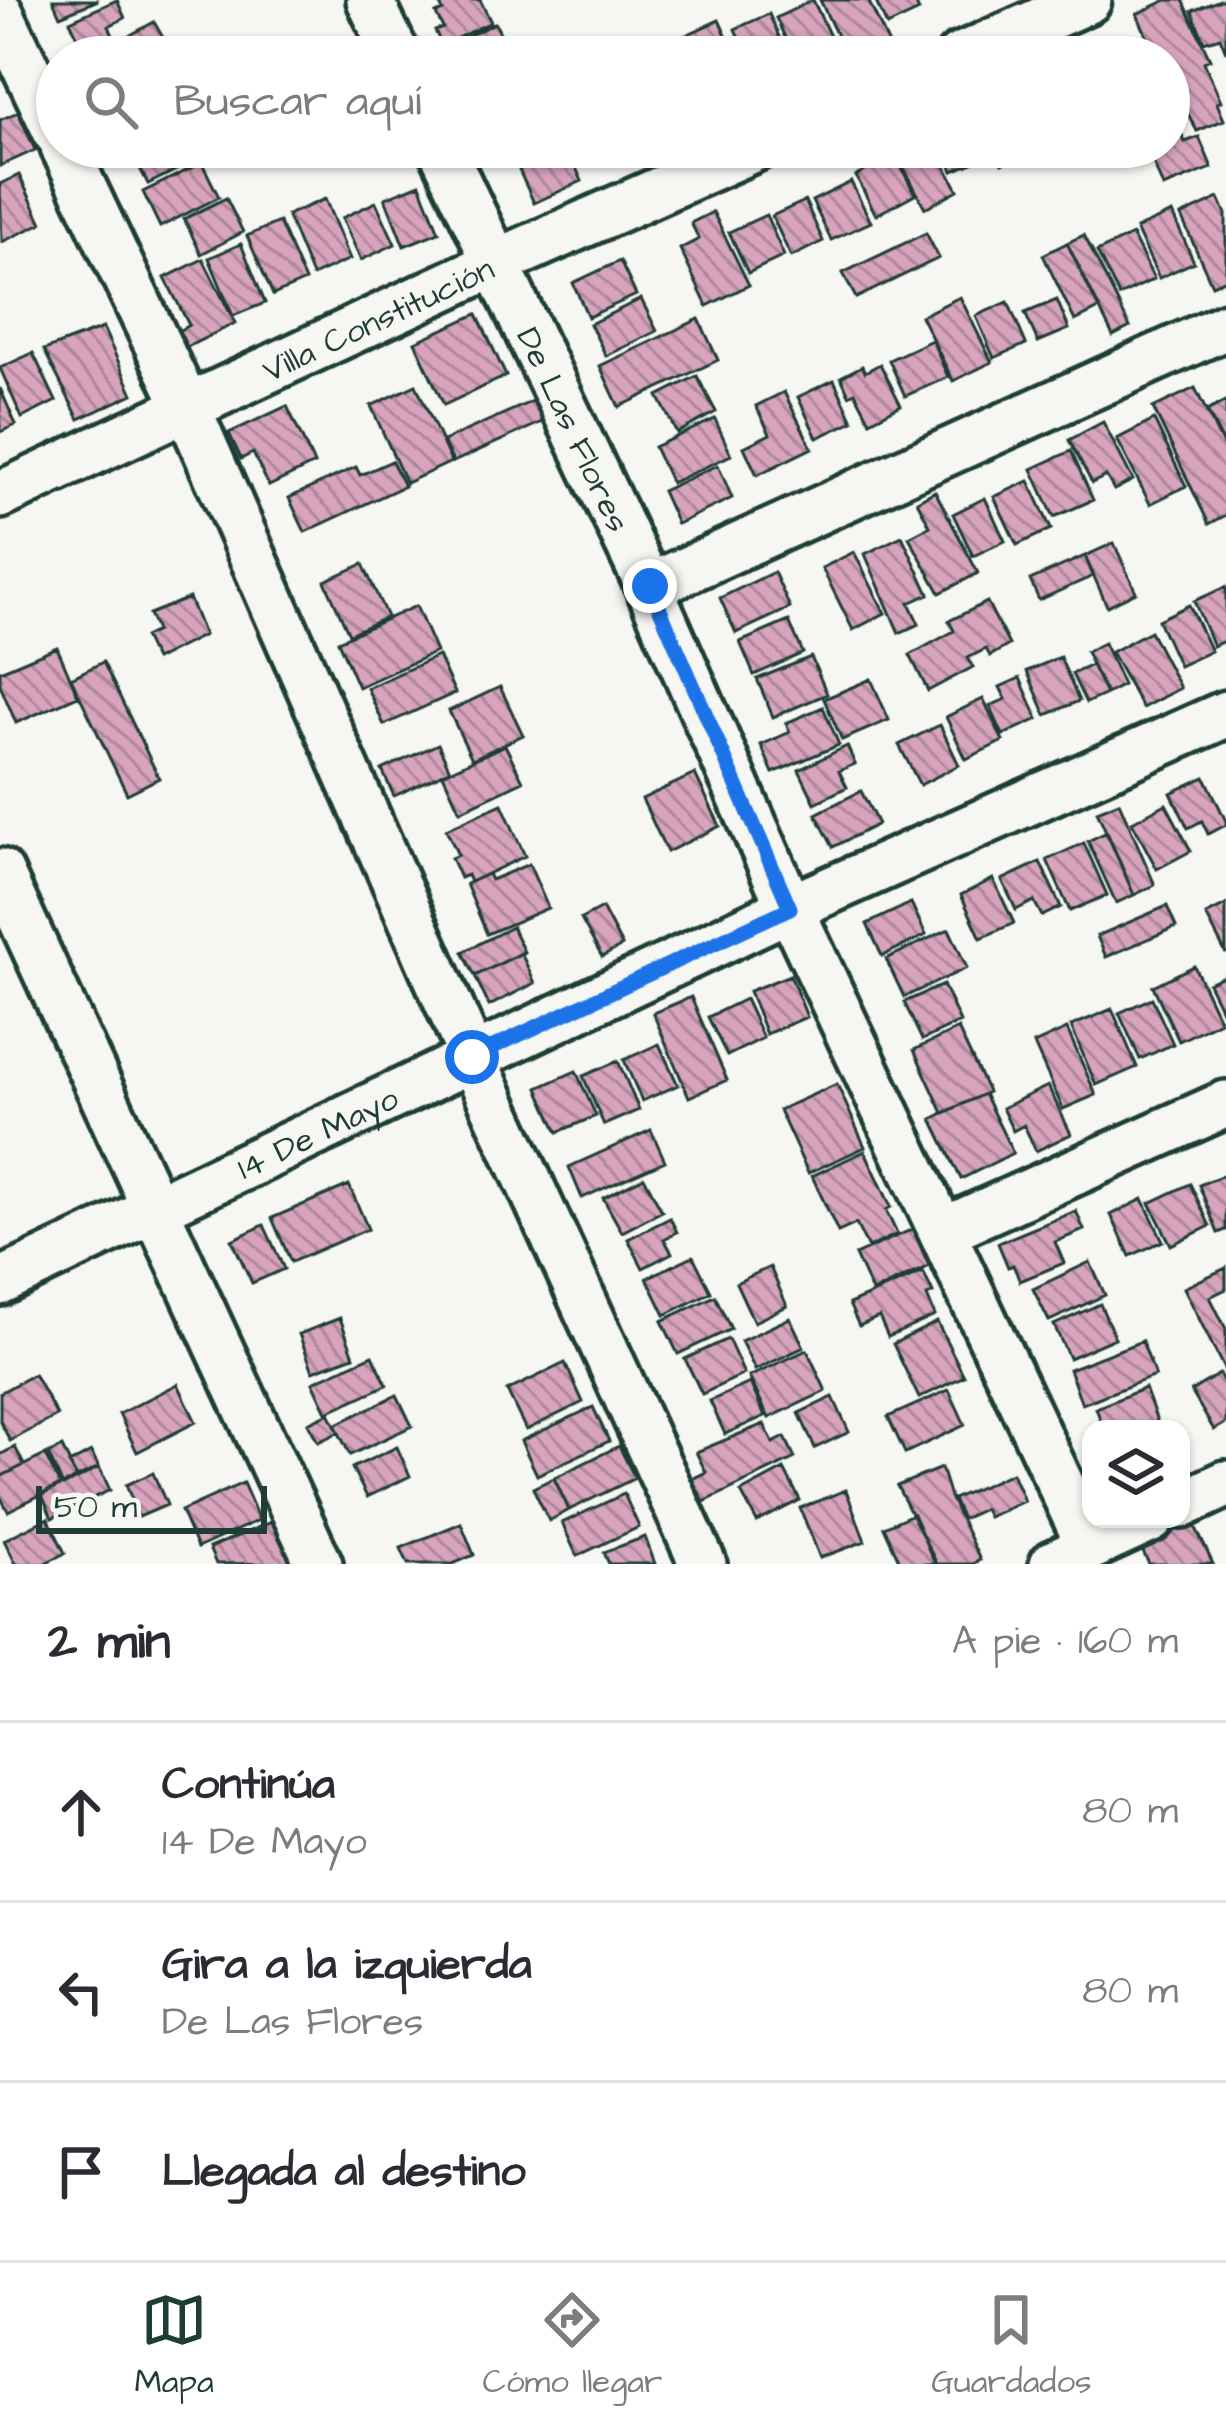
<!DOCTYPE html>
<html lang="es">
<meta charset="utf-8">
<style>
body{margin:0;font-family:"Architects Daughter",sans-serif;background:#f2f2f3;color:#2b2b33}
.controls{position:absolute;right:36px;bottom:36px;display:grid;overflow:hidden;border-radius:24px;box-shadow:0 3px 9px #0004}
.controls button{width:108px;height:108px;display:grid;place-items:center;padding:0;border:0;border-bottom:3px solid #e1e1e2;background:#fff;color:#2b2b33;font:60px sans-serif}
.scale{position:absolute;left:36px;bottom:30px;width:231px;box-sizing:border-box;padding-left:12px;border:6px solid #1f3d34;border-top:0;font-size:33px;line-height:42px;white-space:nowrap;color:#1f3d34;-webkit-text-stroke:9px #f6f6f2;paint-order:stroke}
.stop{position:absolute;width:36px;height:36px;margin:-27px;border:9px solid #1a73e8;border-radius:50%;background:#fff}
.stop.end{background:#1a73e8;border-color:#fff;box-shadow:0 3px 12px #0008}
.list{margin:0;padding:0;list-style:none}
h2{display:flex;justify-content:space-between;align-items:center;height:156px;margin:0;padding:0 48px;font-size:51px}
h2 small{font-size:39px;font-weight:400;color:#7c7c81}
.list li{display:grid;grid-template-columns:78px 1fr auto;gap:36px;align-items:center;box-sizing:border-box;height:180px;padding:0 48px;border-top:3px solid #e1e1e2}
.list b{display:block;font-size:45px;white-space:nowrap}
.list p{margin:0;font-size:39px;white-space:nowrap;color:#7c7c81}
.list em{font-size:39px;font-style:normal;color:#7c7c81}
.icon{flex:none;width:66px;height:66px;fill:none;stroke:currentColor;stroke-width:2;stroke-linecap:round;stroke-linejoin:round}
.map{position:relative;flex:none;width:1226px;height:1564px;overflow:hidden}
.search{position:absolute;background:#fff;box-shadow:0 3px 9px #0004;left:36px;right:36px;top:36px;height:132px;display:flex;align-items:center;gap:30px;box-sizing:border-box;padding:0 42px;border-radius:66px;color:#7c7c81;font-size:45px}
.sheet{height:696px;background:#fff}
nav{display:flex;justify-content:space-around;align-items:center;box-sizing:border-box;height:168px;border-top:3px solid #e1e1e2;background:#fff;font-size:33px;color:#7c7c81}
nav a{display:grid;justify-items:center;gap:6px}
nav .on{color:#1f3d34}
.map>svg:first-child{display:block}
</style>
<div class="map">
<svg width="1226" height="1564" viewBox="0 0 1226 1564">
<defs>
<pattern id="building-back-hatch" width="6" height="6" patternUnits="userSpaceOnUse" patternTransform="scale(3)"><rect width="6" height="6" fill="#d7a3bd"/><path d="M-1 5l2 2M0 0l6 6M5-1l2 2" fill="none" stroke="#ae869a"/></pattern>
</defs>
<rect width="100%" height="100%" fill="#f6f6f2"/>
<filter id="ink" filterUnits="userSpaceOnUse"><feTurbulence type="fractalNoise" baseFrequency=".00833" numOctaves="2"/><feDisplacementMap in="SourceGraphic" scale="24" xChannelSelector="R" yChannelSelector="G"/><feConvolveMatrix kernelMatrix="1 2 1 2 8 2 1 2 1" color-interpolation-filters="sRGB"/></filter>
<g filter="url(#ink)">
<path fill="url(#building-back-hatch)" stroke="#1f3d34" stroke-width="3" d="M 53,0 L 98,0 L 60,16 Z
M 117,0 L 125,18 L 109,26 L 114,38 L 84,51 L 70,21 Z
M 438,0 L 480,0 L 491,22 L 442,45 L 435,31 L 443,28 L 436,14 L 443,11 Z
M 813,0 L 833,43 L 837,42 L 844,57 L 794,57 L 776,18 Z
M 820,0 L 868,0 L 890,47 L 868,57 L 847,57 Z
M 875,0 L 914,0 L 919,11 L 887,26 Z
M 1167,0 L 1183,0 L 1210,59 L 1204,62 L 1221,101 L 1217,103 L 1224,120 L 1197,131 L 1169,78 L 1169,57 L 1156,57 L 1137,14 Z
M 1220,0 L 1226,0 L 1226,52 L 1220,37 L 1204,42 L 1192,11 Z
M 769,14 L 788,57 L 747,57 L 735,29 Z
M 719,20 L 736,57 L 692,57 L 682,37 Z
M 154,22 L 174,57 L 139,57 L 127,37 Z
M 495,23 L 512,57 L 443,57 L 440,50 Z
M 1143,38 L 1151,57 L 1111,57 L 1109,52 Z
M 678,41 L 684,57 L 640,57 L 645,55 Z
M 1169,103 L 1185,142 L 1199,137 L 1212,168 L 1163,187 L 1147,147 L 1169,147 Z
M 18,112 L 35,150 L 0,166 L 0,120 Z
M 129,147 L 192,147 L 198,159 L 148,184 Z
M 512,147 L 551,147 L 518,161 Z
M 902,147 L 935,147 L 958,190 L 925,208 L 895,151 Z
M 944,147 L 987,147 L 990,156 L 953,171 Z
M 994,147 L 1023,147 L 1019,149 L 1022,154 L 1002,164 Z
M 567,148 L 582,181 L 534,203 L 519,170 Z
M 895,155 L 915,194 L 876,215 L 856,176 Z
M 202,163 L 219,197 L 160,227 L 143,192 Z
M 19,175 L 42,223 L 2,242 L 0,184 Z
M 851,182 L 871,222 L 831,240 L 812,201 Z
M 420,184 L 439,232 L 404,246 L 385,198 Z
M 226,198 L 243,232 L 201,254 L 184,219 Z
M 1219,198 L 1226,214 L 1226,279 L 1212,285 L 1181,216 Z
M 325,199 L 350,259 L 312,276 L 287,215 Z
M 805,201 L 823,241 L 791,257 L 772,216 Z
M 376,202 L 395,244 L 361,260 L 342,218 Z
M 713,212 L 749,285 L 707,306 L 680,249 L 699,239 L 691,223 Z
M 1172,213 L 1194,262 L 1159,278 L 1136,229 Z
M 766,215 L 784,256 L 748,273 L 729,232 Z
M 279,222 L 305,281 L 273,295 L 247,236 Z
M 926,233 L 939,258 L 856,298 L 843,273 Z
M 1084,235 L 1130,327 L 1113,336 L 1067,243 Z
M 1132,235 L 1154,279 L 1119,296 L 1097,252 Z
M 1067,243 L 1099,309 L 1075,321 L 1043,255 Z
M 241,244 L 265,303 L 233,316 L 209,258 Z
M 203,259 L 235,323 L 187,347 L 178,331 L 189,325 L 165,278 Z
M 620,261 L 636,295 L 588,317 L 573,283 Z
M 960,297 L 992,362 L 953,381 L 921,316 Z
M 641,299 L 657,331 L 606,356 L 590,324 Z
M 1057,300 L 1069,329 L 1038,342 L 1025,313 Z
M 1008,302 L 1026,344 L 994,358 L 976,316 Z
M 477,314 L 506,376 L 444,405 L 415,342 Z
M 699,319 L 718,360 L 619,407 L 600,366 Z
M 103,328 L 133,394 L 79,419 L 44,350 Z
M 932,340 L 948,377 L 905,396 L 889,360 Z
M 33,353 L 56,401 L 22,418 L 0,368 Z
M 880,364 L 901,405 L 870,421 L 855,392 L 849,395 L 841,377 L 862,366 L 865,372 Z
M 697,376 L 716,412 L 677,433 L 658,396 Z
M 834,380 L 853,421 L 817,438 L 798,397 Z
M 416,385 L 451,462 L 406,483 L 371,406 Z
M 0,388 L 16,425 L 0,432 Z
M 1195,388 L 1226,451 L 1226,515 L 1209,524 L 1153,408 Z
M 784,392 L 812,448 L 757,475 L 744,447 L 770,434 L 756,406 Z
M 542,397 L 551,418 L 453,462 L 443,441 Z
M 1226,401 L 1226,446 L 1225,446 L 1207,411 Z
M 287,406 L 314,464 L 269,486 L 253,453 L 241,459 L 229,433 Z
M 715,419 L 731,455 L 671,483 L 654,447 Z
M 1154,420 L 1186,486 L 1150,504 L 1117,439 Z
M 1103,422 L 1133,480 L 1114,490 L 1106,476 L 1092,483 L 1069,440 Z
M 1071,451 L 1093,500 L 1054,517 L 1032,469 Z
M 392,461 L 404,486 L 305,532 L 289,498 L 356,467 L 360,475 Z
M 718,465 L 732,498 L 677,524 L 662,491 Z
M 1029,481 L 1051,529 L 1017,545 L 994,497 Z
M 935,491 L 978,573 L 940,593 L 909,537 L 930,526 L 917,501 Z
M 985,498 L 1005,541 L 973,556 L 953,514 Z
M 902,536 L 929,594 L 909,603 L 919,624 L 899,633 L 865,554 Z
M 1114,543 L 1136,592 L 1107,606 L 1085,556 Z
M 854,552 L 885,613 L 853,630 L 822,568 Z
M 1085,556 L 1093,576 L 1039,600 L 1030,580 Z
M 363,564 L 387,617 L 349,634 L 325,581 Z
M 774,572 L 790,608 L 736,633 L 720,598 Z
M 1226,587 L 1226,640 L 1213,646 L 1194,601 Z
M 189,598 L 204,635 L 155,660 L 144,637 L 156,631 L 149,614 Z
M 987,602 L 1009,645 L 990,656 L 986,649 L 968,658 L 973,667 L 928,691 L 910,655 L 954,631 L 949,621 Z
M 1189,605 L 1211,651 L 1179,666 L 1158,620 Z
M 416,606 L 436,652 L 358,687 L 338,641 Z
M 789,621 L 803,653 L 754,675 L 740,642 Z
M 1150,631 L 1180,688 L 1142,708 L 1111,652 Z
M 1104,643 L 1123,685 L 1106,694 L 1086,652 Z
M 57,647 L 78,696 L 16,723 L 0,685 L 0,671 Z
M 438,656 L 455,693 L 384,725 L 367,688 Z
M 811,657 L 827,694 L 773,717 L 757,679 Z
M 1060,657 L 1079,701 L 1046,715 L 1027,671 Z
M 103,662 L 159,778 L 127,794 L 71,678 Z
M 1092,665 L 1106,694 L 1086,703 L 1072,674 Z
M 1020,678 L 1038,719 L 1003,735 L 990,706 L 1006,699 L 1000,687 Z
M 871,679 L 889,720 L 842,740 L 824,699 Z
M 500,687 L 523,735 L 472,759 L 449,711 Z
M 983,699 L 1003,741 L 966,759 L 946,717 Z
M 823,707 L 839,745 L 773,773 L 761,745 L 790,732 L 786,723 Z
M 940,725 L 959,765 L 920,785 L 899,745 Z
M 438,744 L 450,770 L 394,796 L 382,770 Z
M 505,745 L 523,781 L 460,811 L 443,774 Z
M 847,746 L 855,764 L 839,771 L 847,787 L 815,803 L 799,770 Z
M 695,774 L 720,826 L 667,852 L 642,799 Z
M 1205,777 L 1226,821 L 1226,825 L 1208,834 L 1202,821 L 1188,828 L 1171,793 Z
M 861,791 L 878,824 L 833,847 L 816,814 Z
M 1119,802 L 1155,885 L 1134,895 L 1097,811 Z
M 502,804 L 525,856 L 470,882 L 467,875 L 460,878 L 451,858 L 458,855 L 446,829 Z
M 1166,804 L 1191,851 L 1157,869 L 1132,822 Z
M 1107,832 L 1134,895 L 1116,903 L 1088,841 Z
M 1084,843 L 1107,895 L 1070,911 L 1047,860 Z
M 1040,862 L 1061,907 L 1042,916 L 1034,901 L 1016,910 L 1002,880 Z
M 529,864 L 548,908 L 487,934 L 466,884 L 488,874 L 491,880 Z
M 993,879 L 1014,923 L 981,938 L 961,895 Z
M 911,903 L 926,935 L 882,956 L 867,924 Z
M 1226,905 L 1226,954 L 1206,915 Z
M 1167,906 L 1176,927 L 1106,957 L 1097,936 Z
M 602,908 L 622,946 L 602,957 L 581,919 Z
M 512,927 L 524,952 L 475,976 L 463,952 Z
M 949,929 L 967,968 L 904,997 L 886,959 Z
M 521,953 L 535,983 L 489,1006 L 475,976 Z
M 1194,966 L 1220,1021 L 1179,1041 L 1153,986 Z
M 790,975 L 807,1017 L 766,1034 L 749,991 Z
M 1226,975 L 1226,1020 L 1208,983 Z
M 943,985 L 960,1022 L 922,1040 L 904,1002 Z
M 691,997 L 727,1080 L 689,1097 L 653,1013 Z
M 1152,998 L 1173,1044 L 1140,1059 L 1119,1013 Z
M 745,999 L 763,1038 L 727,1056 L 708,1017 Z
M 1112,1009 L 1137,1067 L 1096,1085 L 1071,1026 Z
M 958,1029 L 988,1092 L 943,1113 L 914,1050 Z
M 1067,1029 L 1096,1095 L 1063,1109 L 1034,1044 Z
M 659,1044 L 678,1085 L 642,1101 L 624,1060 Z
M 618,1061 L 639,1110 L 604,1125 L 583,1076 Z
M 576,1071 L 596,1116 L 558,1132 L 538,1088 Z
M 837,1084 L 865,1147 L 808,1173 L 779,1110 Z
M 1048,1086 L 1071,1134 L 1036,1151 L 1024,1125 L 1013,1131 L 1002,1108 Z
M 984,1094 L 1013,1153 L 961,1179 L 932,1119 Z
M 651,1130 L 665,1161 L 582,1198 L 569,1167 Z
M 865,1151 L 891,1207 L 886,1210 L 897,1234 L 868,1248 L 856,1224 L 838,1232 L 812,1176 Z
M 1226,1174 L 1226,1230 L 1218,1233 L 1199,1185 Z
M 644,1177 L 662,1211 L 622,1232 L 603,1198 Z
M 1190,1184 L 1210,1226 L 1171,1245 L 1150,1203 Z
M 349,1185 L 368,1229 L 291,1262 L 272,1218 Z
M 1143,1199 L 1163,1241 L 1130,1256 L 1111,1215 Z
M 1076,1211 L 1084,1230 L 1055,1242 L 1064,1263 L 1020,1281 L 1013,1265 L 1008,1267 L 998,1243 Z
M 670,1218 L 677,1232 L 664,1239 L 672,1253 L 643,1268 L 628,1239 Z
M 264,1225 L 284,1269 L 252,1283 L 232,1240 Z
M 913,1229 L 929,1266 L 872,1292 L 855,1255 Z
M 693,1256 L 711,1292 L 665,1315 L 647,1278 Z
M 1090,1262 L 1105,1295 L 1049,1321 L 1033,1289 Z
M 770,1267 L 787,1306 L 754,1322 L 736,1283 Z
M 1226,1268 L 1226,1289 L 1210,1297 L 1226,1329 L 1226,1373 L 1184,1288 Z
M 923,1272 L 933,1293 L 927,1296 L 935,1316 L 888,1337 L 879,1317 L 859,1326 L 849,1304 Z
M 715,1296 L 731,1329 L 678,1354 L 662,1321 Z
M 1100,1304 L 1115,1338 L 1069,1358 L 1054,1325 Z
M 340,1318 L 354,1356 L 313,1371 L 299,1334 Z
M 790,1318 L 804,1347 L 755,1370 L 741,1341 Z
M 937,1322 L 964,1376 L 919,1398 L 893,1344 Z
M 728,1339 L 744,1374 L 702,1394 L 685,1359 Z
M 1142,1341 L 1155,1376 L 1082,1404 L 1069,1369 Z
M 807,1350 L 826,1391 L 769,1418 L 749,1377 Z
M 373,1355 L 387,1385 L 327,1412 L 313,1382 Z
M 565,1363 L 583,1402 L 526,1430 L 507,1391 Z
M 34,1374 L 57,1416 L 10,1441 L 0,1421 L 0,1393 Z
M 1219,1374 L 1226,1386 L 1226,1423 L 1214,1430 L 1191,1391 Z
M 750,1383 L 765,1416 L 725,1434 L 710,1401 Z
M 178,1384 L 196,1422 L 137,1452 L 119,1414 Z
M 1145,1388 L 1157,1421 L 1138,1429 L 1104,1429 L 1096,1408 Z
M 949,1390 L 965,1425 L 905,1453 L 888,1417 Z
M 397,1395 L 412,1426 L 350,1455 L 335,1425 Z
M 833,1397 L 849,1432 L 815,1448 L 799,1413 Z
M 593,1407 L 609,1441 L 537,1475 L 521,1441 Z
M 329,1413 L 339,1432 L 318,1442 L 308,1423 Z
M 764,1424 L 773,1443 L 785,1437 L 795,1458 L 704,1502 L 692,1479 L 706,1472 L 696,1452 Z
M 619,1446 L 635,1478 L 569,1510 L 554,1478 Z
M 15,1447 L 24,1465 L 0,1477 L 0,1455 Z
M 62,1447 L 77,1479 L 63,1486 L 48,1454 Z
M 397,1447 L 410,1476 L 367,1497 L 352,1468 Z
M 91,1452 L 99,1467 L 78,1479 L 69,1464 Z
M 45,1455 L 60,1485 L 8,1511 L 0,1496 L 0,1477 Z
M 99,1467 L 110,1490 L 52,1518 L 42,1495 Z
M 941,1468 L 950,1497 L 980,1560 L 972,1564 L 937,1564 L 897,1486 Z
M 784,1469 L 800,1500 L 757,1522 L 741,1492 Z
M 153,1473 L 167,1505 L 139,1517 L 126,1485 Z
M 1012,1473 L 1024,1501 L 988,1517 L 984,1509 L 962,1519 L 953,1499 Z
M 554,1478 L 569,1510 L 549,1521 L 533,1488 Z
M 243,1483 L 259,1520 L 197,1548 L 181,1511 Z
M 846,1490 L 865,1541 L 820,1558 L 800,1508 Z
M 624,1494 L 639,1527 L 577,1556 L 562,1523 Z
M 913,1514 L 935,1564 L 901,1564 L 884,1527 Z
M 48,1518 L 65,1553 L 43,1564 L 16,1564 L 4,1540 Z
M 278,1519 L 296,1563 L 216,1564 L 209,1548 Z
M 1193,1522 L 1213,1564 L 1149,1564 L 1141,1548 Z
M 461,1523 L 474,1555 L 453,1564 L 408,1564 L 401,1548 Z
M 645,1537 L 655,1564 L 609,1564 L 604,1552 Z"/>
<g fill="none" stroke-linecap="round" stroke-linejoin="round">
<g stroke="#1f3d34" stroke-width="54">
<g id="minor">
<path d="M 370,0 L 397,57"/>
<path d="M 0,13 L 57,133"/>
<path d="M 959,57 L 1088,0"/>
<path d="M 64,147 L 187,407 L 472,1057 L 703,1564"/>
<path id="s1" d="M 441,147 L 649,587 L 790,908 L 1090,1547"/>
<path id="s2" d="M 0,495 L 496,263 L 757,147"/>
<path d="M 649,587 L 1226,326"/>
<path d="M 0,872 L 319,1564"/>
<path d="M 943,1231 L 1226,1104"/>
<path id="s3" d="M 0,1282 L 790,908 L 1226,714"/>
<path d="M 1181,1505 L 1226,1484"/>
<path d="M 1053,1564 L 1151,1519"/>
</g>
</g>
<use href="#minor" stroke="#f6f6f2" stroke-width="45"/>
</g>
</g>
<g fill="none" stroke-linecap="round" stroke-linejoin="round" filter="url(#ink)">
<path stroke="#1a73e8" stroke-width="15" d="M 472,1057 L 790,908 L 650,586"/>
</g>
<g text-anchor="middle" stroke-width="12" stroke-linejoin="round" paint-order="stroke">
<g font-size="33" fill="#1f3d34" stroke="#f6f6f2">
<text dy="12" stroke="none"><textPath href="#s2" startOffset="417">Villa Constitución</textPath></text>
<text dy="12" stroke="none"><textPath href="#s1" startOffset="312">De Las Flores</textPath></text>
<text dy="12" stroke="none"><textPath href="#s3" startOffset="351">14 De Mayo</textPath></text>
</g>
</g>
</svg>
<div class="controls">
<button><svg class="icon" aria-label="layers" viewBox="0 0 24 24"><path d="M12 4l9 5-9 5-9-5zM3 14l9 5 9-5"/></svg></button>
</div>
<div class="scale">50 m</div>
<div class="stop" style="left:472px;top:1057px"></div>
<div class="stop end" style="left:650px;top:586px"></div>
<div class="search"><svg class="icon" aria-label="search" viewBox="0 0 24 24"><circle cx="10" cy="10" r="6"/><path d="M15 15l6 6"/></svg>Buscar aquí</div>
</div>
<section class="sheet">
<h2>2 min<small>A pie · 160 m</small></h2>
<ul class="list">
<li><svg class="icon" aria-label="ahead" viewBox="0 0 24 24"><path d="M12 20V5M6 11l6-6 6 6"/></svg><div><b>Continúa</b><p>14 De Mayo</p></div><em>80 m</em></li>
<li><svg class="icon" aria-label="left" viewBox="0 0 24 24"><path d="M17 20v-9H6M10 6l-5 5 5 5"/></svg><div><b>Gira a la izquierda</b><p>De Las Flores</p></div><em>80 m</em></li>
<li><svg class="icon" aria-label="arrive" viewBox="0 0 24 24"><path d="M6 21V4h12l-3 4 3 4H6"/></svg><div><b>Llegada al destino</b></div></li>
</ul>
</section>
<nav>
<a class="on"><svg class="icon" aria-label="map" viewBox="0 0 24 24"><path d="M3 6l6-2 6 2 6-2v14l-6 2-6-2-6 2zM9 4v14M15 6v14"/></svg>Mapa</a>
<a><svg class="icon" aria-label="directions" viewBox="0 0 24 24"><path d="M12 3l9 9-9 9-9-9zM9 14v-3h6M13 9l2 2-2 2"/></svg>Cómo llegar</a>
<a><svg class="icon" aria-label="saved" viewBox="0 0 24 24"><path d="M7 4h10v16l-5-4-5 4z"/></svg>Guardados</a>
</nav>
